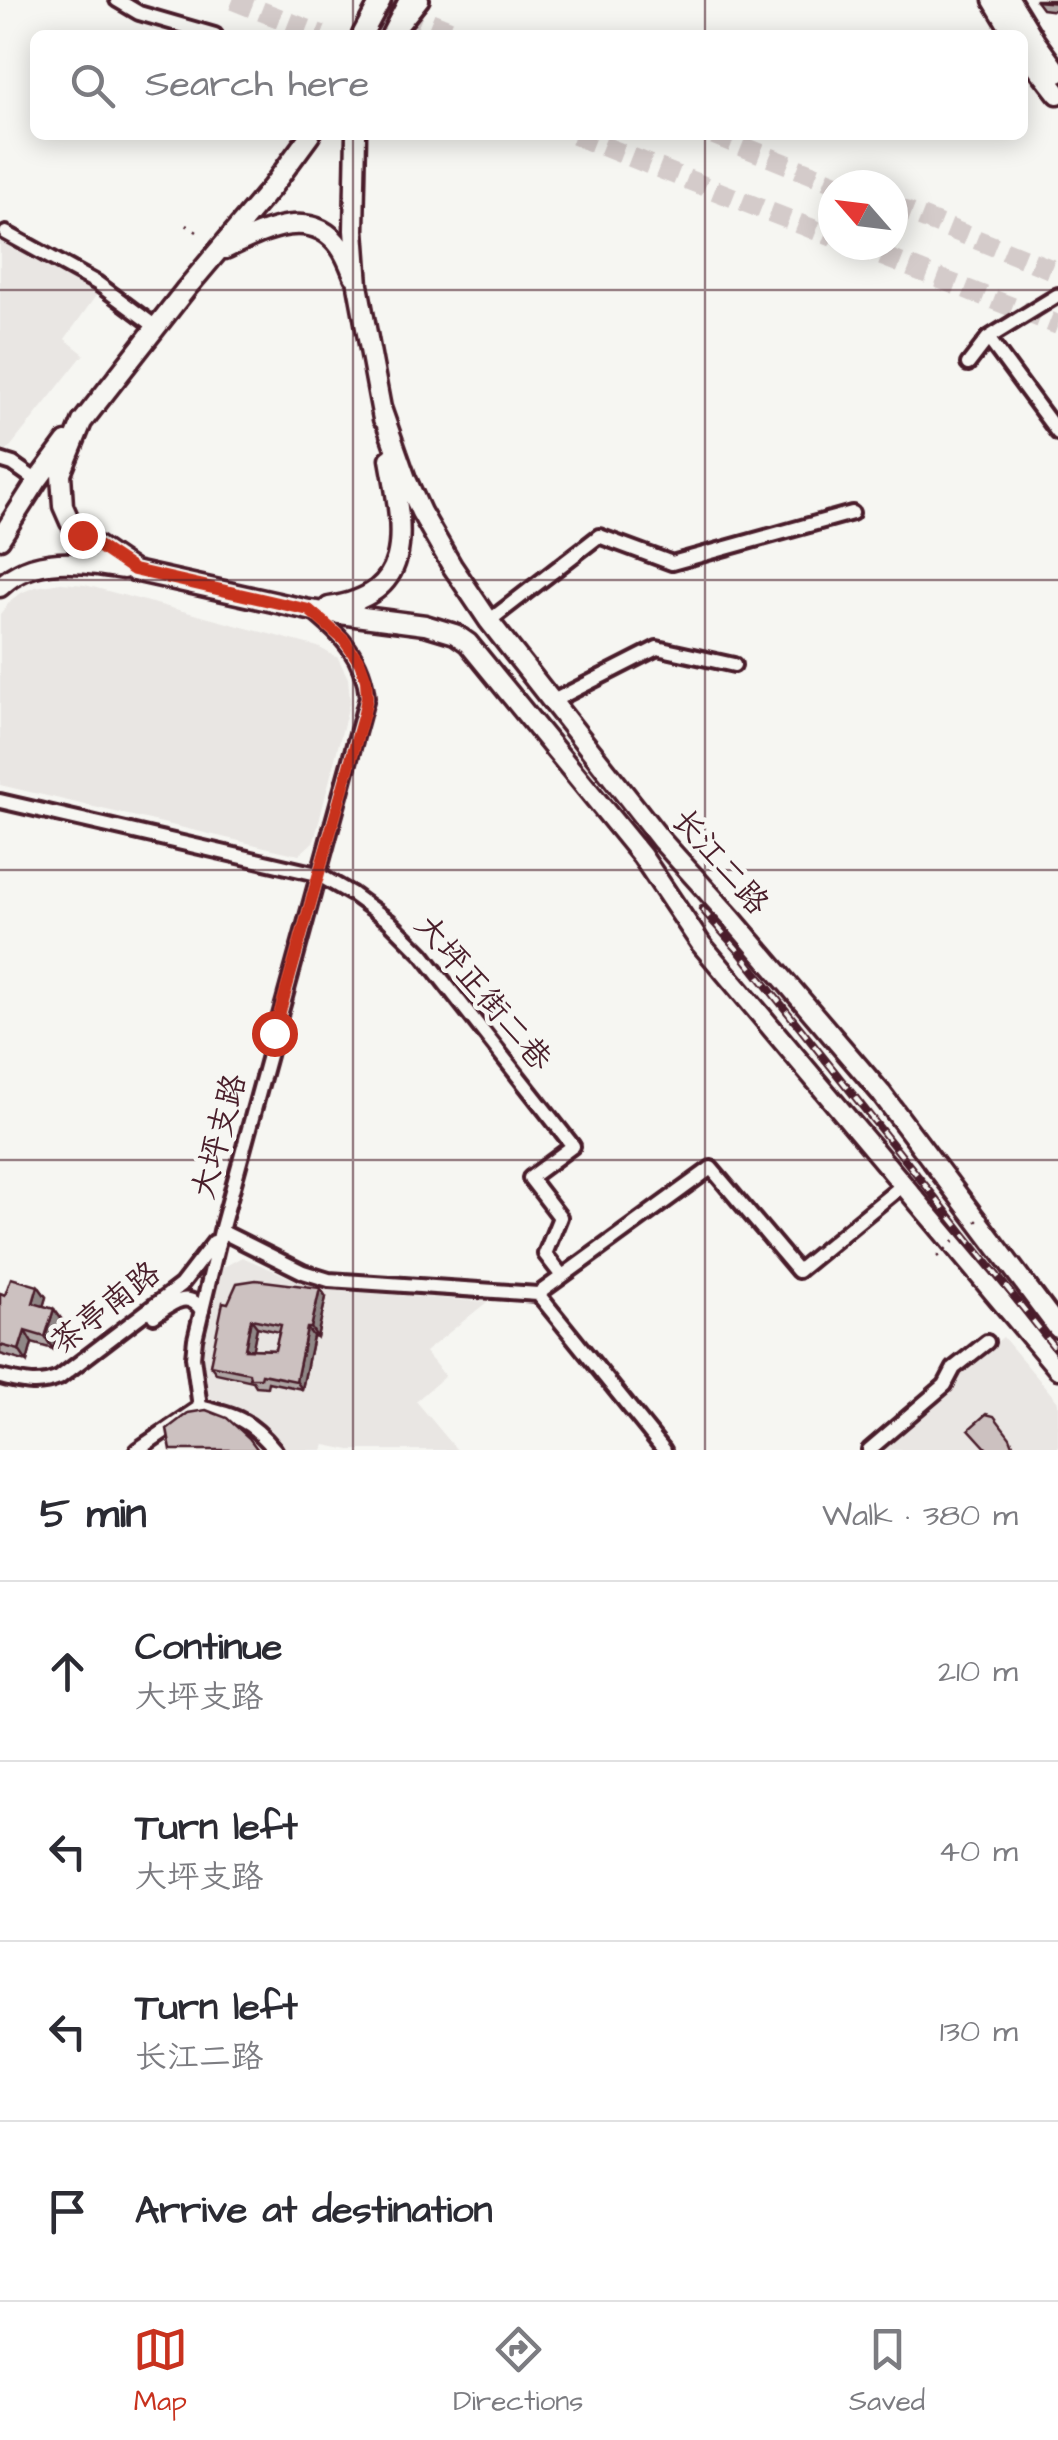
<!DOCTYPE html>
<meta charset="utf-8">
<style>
body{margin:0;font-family:"Architects Daughter","LXGW WenKai TC",sans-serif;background:#f2f2f3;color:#2b2b33}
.compass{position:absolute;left:818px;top:170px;width:90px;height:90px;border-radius:50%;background:#fff;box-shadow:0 5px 25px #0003;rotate:298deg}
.stop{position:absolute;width:30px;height:30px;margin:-22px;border:8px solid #c8321e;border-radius:50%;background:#fff}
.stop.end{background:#c8321e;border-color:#fff;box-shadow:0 2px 10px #0008}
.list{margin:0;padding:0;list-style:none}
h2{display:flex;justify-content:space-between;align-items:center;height:130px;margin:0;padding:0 40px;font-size:42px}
h2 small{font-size:32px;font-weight:400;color:#7c7c81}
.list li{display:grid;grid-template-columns:65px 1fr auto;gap:30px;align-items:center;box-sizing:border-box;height:180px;padding:0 40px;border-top:2px solid #e1e1e2}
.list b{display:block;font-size:38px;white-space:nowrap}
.list p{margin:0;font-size:32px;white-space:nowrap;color:#7c7c81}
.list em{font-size:32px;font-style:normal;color:#7c7c81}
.icon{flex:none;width:55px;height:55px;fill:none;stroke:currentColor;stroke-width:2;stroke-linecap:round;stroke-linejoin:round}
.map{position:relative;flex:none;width:1058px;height:1450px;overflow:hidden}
.search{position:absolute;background:#fff;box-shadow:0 5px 25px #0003;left:30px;right:30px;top:30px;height:110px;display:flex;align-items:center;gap:25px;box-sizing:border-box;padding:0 35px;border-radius:15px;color:#7c7c81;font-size:38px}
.sheet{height:850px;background:#fff}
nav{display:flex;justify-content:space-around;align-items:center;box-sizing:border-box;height:140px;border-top:2px solid #e1e1e2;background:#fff;font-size:28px;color:#7c7c81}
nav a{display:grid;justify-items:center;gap:5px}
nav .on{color:#c8321e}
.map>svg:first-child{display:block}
</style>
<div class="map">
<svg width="1058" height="1450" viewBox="0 0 1058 1450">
<rect width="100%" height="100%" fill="#f6f6f2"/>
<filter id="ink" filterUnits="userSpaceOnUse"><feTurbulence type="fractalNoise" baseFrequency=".01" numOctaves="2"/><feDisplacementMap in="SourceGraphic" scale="20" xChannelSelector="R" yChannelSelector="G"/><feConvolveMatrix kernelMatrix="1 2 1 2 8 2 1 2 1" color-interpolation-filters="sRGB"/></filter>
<g filter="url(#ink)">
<path fill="#e9e6e3" d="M 0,241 L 100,290 L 65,339 L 84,354 L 7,451 L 0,449 Z
M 61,583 L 85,585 L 318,647 L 338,658 L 348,678 L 350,700 L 314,841 L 299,855 L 0,785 L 0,614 L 12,599 L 23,592 L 35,587 Z
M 242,1257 L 296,1280 L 329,1290 L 487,1302 L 425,1352 L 445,1376 L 416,1401 L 457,1450 L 350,1450 L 325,1445 L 323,1450 L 284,1450 L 256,1421 L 236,1409 L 214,1403 L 208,1397 L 203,1357 L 204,1336 L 222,1268 Z
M 1003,1337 L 1058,1402 L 1058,1450 L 881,1450 L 951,1389 L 961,1371 Z"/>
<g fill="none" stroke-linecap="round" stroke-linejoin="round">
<path stroke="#d4cbca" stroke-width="20" stroke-dasharray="20 10" stroke-linecap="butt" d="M 233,0 L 322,35
M 375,0 L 462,35
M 575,135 L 833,237
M 714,135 L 839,185
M 893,206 L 1058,272
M 854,245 L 1058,325"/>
<g stroke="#4a1f2b" stroke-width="20">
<path id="minor" d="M 117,0 L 139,13 L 215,35
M 402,25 L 422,0
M 6,233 L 97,283 L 156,327
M 988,338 L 1058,433
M 968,364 L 988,338 L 1058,295
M 0,460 L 13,464 L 37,481
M 489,621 L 599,536 L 672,563 L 852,513
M 551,702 L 657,648 L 734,665
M 0,801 L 317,874 L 352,894 L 389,921 L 422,954 L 573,1146 L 530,1178 L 560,1217 L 545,1254 L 562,1276
M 221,1231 L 303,1272 L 329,1280 L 538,1294 L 711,1168 L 798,1271 L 904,1184
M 538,1294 L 664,1450
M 154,1316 C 170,1305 188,1288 202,1311
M 0,1377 C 22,1382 37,1387 59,1378 L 181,1285 L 214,1242
M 200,1407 L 193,1357 L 195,1339 L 221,1231 L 367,697 C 363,657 341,635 311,611
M 137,1450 L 200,1407 C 235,1415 251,1420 275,1450
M 869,1450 L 945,1385 L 954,1368 L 987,1342"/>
</g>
<g stroke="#4a1f2b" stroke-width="25">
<path id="major" d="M 993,0 L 1014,35
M 1010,0 L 1035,41 L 1058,73
M 362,35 L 381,0
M 391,35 L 409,0
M 1023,49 L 1058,94
M 310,135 L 272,187 L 186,289 L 82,422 L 61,474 L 63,506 L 70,522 L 81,535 L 134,571 L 309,610 L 425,625 L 455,634 L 468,643 L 642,856 L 701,944 L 1058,1369
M 356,135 L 354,230 L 358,285 L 383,419
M 225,249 C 261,232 311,205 340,247 C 346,255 350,266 354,276
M 381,408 L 406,479 L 421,512 L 452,566 L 489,621 L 661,840 L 732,919 L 881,1093 L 1058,1328
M 0,539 L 37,481 L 66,442
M 0,587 C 33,554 82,562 123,569
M 329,607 C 419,594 402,527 390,459"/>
</g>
<path stroke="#4a1f2b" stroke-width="2.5" stroke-dasharray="2.5 8" stroke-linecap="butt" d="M 186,225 L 197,232"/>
<use href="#minor" stroke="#f6f6f2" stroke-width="12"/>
<use href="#major" stroke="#f6f6f2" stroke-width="18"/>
<g stroke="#4a1f2b" stroke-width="8">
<path id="rail" d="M 702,909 L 738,950 L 1058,1352"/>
</g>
<use href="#rail" stroke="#f6f6f2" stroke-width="4" stroke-dasharray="11" stroke-linecap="butt"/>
<path stroke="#4a1f2b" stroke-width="2.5" stroke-dasharray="2.5 8" stroke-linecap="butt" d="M 937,1257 L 988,1211"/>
</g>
<path fill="#afa6a5" stroke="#4a1f2b" stroke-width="2.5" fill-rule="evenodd" d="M 1058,0 L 1058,11 L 1042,9 L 1036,1 Z
M 38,1286 L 46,1297 L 43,1306 L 54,1309 L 62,1320 L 53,1349 L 32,1343 L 27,1362 L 0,1354 L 0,1293 L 5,1295 Z
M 320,1288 L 326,1297 L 317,1337 L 313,1336 L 302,1389 L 268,1382 L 267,1387 L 256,1386 L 253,1381 L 216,1373 L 210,1365 L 228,1303 ZM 257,1327 L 279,1332 L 275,1350 L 252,1349 Z"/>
<path fill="#8f8786" stroke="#4a1f2b" stroke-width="2.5" d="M 38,1286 L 46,1297 L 41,1314 L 33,1303 Z
M 320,1288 L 326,1297 L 317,1337 L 311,1328 Z
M 54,1309 L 62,1320 L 53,1349 L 45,1337 Z
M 251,1319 L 257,1327 L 251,1358 L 245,1349 Z
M 307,1328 L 313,1336 L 302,1389 L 296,1381 Z
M 25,1331 L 32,1343 L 27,1362 L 19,1350 Z"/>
<path fill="#ccc1c0" stroke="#4a1f2b" stroke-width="2.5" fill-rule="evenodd" d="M 1036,0 L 1058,0 L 1058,3 L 1036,1 Z
M 11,1278 L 38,1286 L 33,1303 L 54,1309 L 45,1337 L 25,1331 L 19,1350 L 0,1345 L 0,1293 L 5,1295 Z
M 256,1280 L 320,1288 L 311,1328 L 307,1328 L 296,1381 L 262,1374 L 261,1378 L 250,1378 L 249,1373 L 210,1365 L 223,1302 L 228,1303 L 237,1283 ZM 251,1319 L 281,1325 L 275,1350 L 245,1349 Z
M 206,1410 L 227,1418 L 249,1438 L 258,1450 L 171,1450 L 167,1429 L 188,1413 Z
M 986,1414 L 994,1416 L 1010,1437 L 1015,1450 L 988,1450 L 969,1429 Z"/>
</g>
<g fill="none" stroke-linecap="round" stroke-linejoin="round" filter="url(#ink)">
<path stroke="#c8321e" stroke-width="12" d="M 82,535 L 134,570 L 309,610 L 344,640 L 360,663 L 366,680 L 367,697 L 364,713 L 274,1033"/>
</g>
<path fill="none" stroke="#4a1f2b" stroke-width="2.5" stroke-opacity="0.55" d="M 353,0 L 353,35M 705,0 L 705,35M 353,135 L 353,1450M 705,135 L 705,1450M 0,290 L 1058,290M 0,580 L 1058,580M 0,870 L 1058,870M 0,1160 L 1058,1160"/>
<g text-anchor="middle" stroke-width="9" stroke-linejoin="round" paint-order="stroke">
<g font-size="32" fill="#4a1f2b" stroke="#f6f6f2">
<text transform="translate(721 861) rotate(49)" y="11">长江二路</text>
<text transform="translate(484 992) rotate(50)" y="11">大坪正街二巷</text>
<text transform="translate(218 1136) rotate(-75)" y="11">大坪支路</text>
<text transform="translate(105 1307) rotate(-38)" y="11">茶亭南路</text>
</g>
</g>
</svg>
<svg class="compass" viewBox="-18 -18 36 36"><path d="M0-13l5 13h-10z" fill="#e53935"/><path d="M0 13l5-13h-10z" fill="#7c7c81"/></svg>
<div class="stop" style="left:274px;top:1033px"></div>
<div class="stop end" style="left:82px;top:535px"></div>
<div class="search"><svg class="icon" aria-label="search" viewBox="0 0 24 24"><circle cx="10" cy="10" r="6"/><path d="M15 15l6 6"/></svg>Search here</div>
</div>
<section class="sheet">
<h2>5 min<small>Walk · 380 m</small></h2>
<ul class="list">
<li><svg class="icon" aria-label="ahead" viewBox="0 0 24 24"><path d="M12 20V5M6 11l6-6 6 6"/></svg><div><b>Continue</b><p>大坪支路</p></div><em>210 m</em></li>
<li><svg class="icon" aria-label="left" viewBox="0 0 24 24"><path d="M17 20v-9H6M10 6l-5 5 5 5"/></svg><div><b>Turn left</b><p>大坪支路</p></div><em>40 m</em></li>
<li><svg class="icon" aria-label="left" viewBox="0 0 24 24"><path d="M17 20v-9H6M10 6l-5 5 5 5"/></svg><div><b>Turn left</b><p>长江二路</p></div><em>130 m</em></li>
<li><svg class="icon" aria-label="arrive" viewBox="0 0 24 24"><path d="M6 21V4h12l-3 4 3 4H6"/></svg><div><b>Arrive at destination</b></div></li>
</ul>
</section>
<nav>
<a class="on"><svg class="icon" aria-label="map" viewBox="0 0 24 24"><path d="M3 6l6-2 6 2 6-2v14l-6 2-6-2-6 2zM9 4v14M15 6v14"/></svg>Map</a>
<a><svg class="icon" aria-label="directions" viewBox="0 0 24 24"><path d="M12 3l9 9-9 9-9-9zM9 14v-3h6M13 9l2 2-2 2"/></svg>Directions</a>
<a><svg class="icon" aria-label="saved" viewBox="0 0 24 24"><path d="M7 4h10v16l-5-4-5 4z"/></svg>Saved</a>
</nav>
